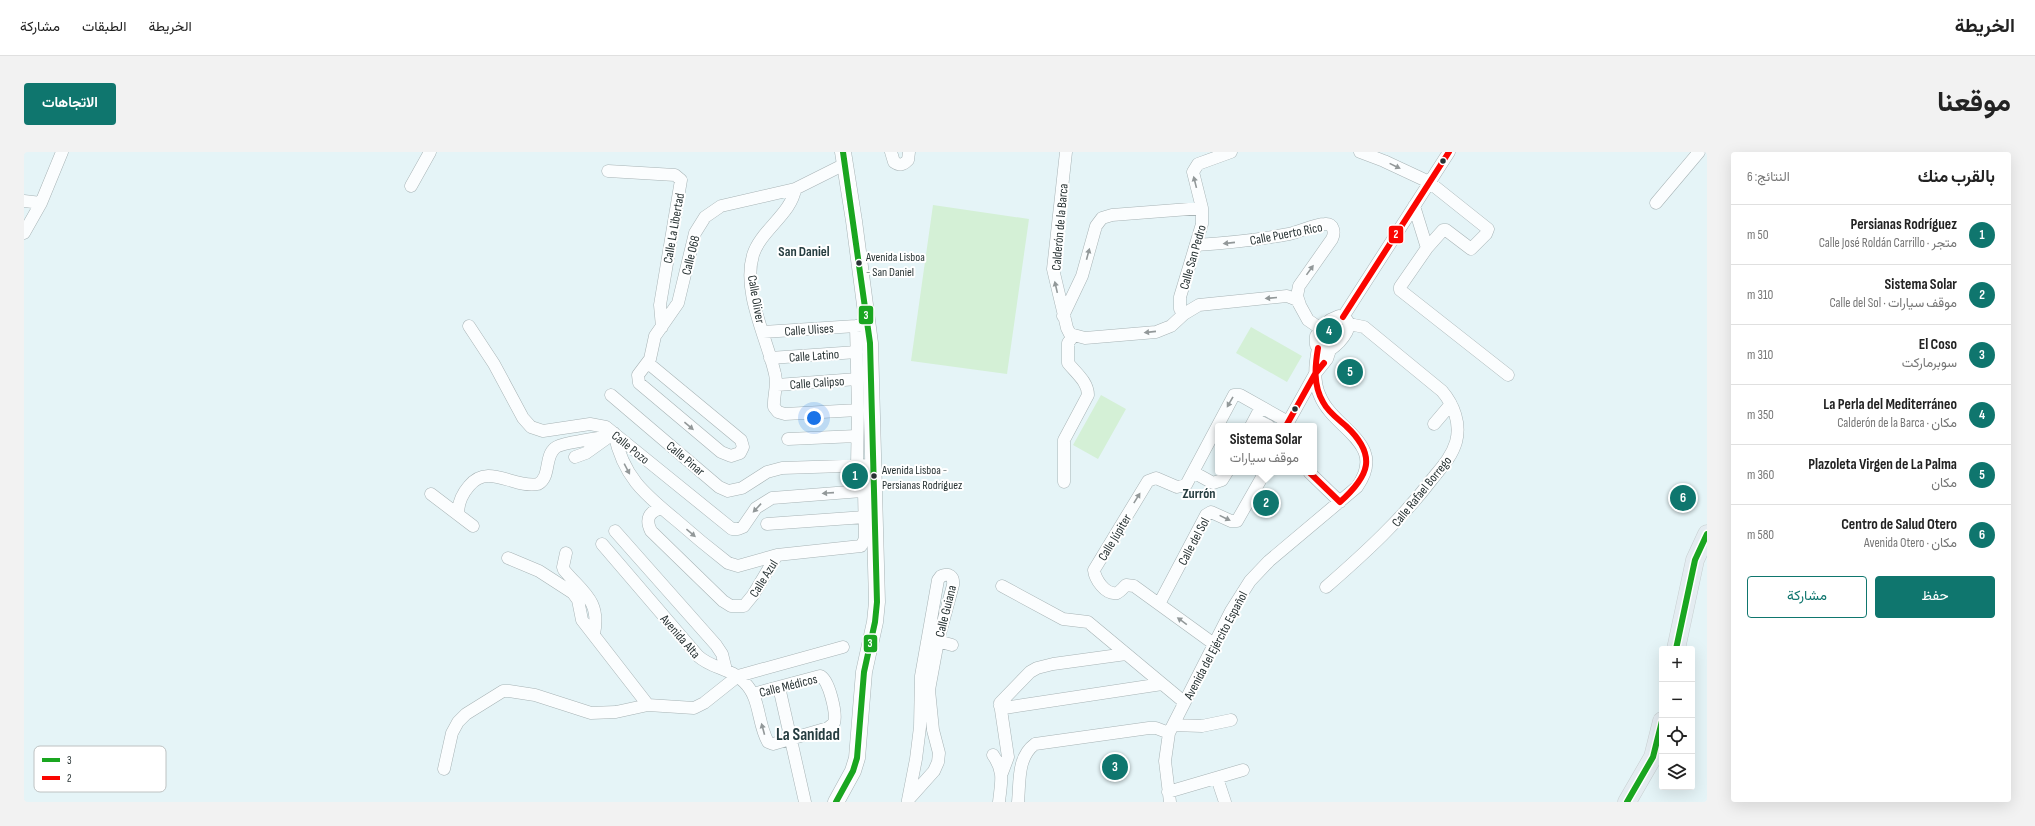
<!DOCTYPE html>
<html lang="ar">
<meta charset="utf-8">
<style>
body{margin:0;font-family:"Sofia Sans Condensed",Vazirmatn,sans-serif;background:#f2f2f2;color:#222;direction:rtl}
.controls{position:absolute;right:12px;bottom:12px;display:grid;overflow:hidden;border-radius:4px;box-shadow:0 4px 16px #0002}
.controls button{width:36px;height:36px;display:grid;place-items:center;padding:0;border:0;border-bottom:1px solid #e0e0e0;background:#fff;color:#222;font:20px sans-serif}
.you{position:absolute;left:790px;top:266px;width:14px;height:14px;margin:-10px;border:3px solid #fff;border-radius:50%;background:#1a73e8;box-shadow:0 0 0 6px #1a73e833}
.badge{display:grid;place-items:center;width:26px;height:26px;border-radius:50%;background:#0f766e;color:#fff;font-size:13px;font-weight:700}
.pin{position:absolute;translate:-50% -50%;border:2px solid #fff;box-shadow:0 1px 4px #0006}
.popup{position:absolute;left:1191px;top:271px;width:102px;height:52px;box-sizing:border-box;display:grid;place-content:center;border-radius:4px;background:#fff;filter:drop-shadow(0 1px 3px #0005);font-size:13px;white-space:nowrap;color:#767676}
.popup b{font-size:15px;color:#222}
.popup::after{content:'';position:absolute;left:50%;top:100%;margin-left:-8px;border:8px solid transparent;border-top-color:#fff}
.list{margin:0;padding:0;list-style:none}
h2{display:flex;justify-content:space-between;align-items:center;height:52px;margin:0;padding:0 16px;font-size:17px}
h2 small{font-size:13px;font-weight:400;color:#767676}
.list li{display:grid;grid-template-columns:26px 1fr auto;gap:12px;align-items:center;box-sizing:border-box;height:60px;padding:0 16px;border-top:1px solid #e0e0e0}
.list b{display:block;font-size:15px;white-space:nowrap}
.list p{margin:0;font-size:13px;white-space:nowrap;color:#767676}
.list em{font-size:13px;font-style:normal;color:#767676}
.actions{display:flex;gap:8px;padding:12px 16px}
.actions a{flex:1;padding:9px 0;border:1px solid #0f766e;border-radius:4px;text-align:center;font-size:14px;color:#0f766e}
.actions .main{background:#0f766e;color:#fff}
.icon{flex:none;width:22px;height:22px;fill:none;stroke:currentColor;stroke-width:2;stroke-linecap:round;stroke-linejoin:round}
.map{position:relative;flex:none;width:1683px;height:650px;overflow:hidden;direction:ltr;border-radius:4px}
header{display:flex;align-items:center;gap:24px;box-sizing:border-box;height:56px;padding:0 20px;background:#fff;border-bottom:1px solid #e0e0e0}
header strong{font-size:19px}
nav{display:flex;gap:22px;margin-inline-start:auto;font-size:14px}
.intro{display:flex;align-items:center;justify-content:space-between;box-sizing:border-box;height:96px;padding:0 24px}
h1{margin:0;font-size:28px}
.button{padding:10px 18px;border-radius:4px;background:#0f766e;color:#fff;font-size:14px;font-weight:700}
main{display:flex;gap:24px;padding:0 24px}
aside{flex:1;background:#fff;border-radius:4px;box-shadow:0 4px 16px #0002}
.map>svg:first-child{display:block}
</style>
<header>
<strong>الخريطة</strong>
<nav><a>الخريطة</a><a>الطبقات</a><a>مشاركة</a></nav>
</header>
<div class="intro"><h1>موقعنا</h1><a class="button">الاتجاهات</a></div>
<main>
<aside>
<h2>بالقرب منك<small>النتائج: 6</small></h2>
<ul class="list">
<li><span class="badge">1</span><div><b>Persianas Rodríguez</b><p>متجر · Calle José Roldán Carrillo</p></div><em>50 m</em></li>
<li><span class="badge">2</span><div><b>Sistema Solar</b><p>موقف سيارات · Calle del Sol</p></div><em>310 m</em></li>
<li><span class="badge">3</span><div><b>El Coso</b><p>سوبرماركت</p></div><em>310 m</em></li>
<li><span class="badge">4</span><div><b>La Perla del Mediterráneo</b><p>مكان · Calderón de la Barca</p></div><em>350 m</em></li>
<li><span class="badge">5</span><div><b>Plazoleta Virgen de La Palma</b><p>مكان</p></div><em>360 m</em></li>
<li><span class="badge">6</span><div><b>Centro de Salud Otero</b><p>مكان · Avenida Otero</p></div><em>580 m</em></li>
</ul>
<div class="actions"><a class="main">حفظ</a><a>مشاركة</a></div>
</aside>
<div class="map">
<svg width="1683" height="650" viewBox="0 0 1683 650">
<rect width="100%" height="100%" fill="#e5f4f7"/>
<path fill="#d4f0d6" d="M 909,53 L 1005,67 L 983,222 L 887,209 Z
M 1227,175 L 1278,204 L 1263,230 L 1212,201 Z
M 1077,243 L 1102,257 L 1074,307 L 1049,293 Z"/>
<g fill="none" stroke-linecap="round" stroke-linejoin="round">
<g stroke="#a7b3b5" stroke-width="13">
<path id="street" d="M 867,0 L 870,10 C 876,14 879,13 884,8 L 885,0
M 1042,0 L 1029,117 L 1043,176 L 1046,182 L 1061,186 L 1132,180 L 1147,174 L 1160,162 L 1175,153 L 1263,144 L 1273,148 L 1284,168 L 1297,177
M 1336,0 L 1360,9 L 1405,30 L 1464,77 L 1462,82 L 1447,97 L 1422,78 L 1419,78 L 1403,96 L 1376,135 L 1376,138 L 1484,223
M 584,19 L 651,23 L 657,28 L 636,153 L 638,175
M 387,34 L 406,0
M 771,37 C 768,61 736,79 729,103 C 718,140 743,186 751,222 C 754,234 749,244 750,255 L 754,260 L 761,262 L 834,258
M 0,49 L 17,51
M 1632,51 L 1675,0
M 1390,54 L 1403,96
M 0,81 L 17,51 L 38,0
M 1172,93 C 1203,91 1234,88 1265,82 C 1276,80 1290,72 1301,72 C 1310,71 1311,81 1308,87 L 1275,134 L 1273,144 L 1276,153
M 1160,162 L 1156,157 L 1156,145 L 1178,72 L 1178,56 L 1169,20 L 1174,12 L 1207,0
M 1039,164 L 1058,124 L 1072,74 L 1078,66 L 1088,63 L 1178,56
M 1315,164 C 1337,169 1316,191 1306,198 L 1298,198 L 1292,193 L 1292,184 L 1306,168 Z
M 1319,165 L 1425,0
M 445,174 L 470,212 L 499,266 L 507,275 L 519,279 L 566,272 L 582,275 L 708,377 L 714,377 L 719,375 L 732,356 L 748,346 L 851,338
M 739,180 L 832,174
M 746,206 L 833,200
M 624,211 L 717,288 L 719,295 L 716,301 L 707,304 L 697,300 L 615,231 L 614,223 L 626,207 L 631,184 L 654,151 L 671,81 L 681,65 L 697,54 L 771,37 L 821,12
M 753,233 L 833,227
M 587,243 L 695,335 L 704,339 L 718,336 L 743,320 L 758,316 L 850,313
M 1231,267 L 1245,274
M 1410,272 L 1427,252
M 1227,274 L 1237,255
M 1262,274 L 1291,222 L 1303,207 L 1306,198
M 590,281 C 599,324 619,341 652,368 C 669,383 686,397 704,411 L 714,414 L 753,403 L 837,394 L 841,387 L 840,339
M 764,287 L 833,284
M 551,305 L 562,301 L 583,286
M 833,313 L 834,258 L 832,174 L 844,173
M 1169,320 L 1189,331 L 1198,328 L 1203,320
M 1285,320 L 1316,350
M 1040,330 L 1040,288 L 1064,243 C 1064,230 1052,221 1044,211 L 1044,191 L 1049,184
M 407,342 L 449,374
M 637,356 C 625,360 621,367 627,379 L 699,449 L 707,454 L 720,454 L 729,443 L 753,403
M 434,362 C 434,351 438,342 445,334 C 464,310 490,337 514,332 C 527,325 520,305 531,296 C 536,291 576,286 586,284
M 743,372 L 841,365
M 591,379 L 692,493 L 698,502 L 702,518
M 578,392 L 674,504 C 688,517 707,516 720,530 C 737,546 733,571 744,590 L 749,592 L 804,576 L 810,571 C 813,562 805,527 796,524 L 729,542
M 542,401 L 539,415 L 540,418 C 558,440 577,448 570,482
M 484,406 L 515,419 L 549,441 L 554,448 L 558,468 L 624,553
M 978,434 L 1039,467 L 1064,470 L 1160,550
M 1302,435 C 1341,401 1378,367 1409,326 C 1418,315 1428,304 1432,290 C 1437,272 1430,253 1418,239 L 1340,175 L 1325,172
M 1135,452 L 1182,363 L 1187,360 L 1207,369 L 1213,369 L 1241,320
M 914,489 L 928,493
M 1190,492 L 1110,434 L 1102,433 C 1100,435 1096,440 1093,441 C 1081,443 1071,427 1070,418 L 1124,329 L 1132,326 L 1153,335 L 1162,333 L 1210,243 L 1216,243 L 1264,270
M 755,535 L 781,650
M 976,554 L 980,556 L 1138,532
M 1149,573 L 1178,574 L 1207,568
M 969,603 C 981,620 977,630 975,650
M 420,617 L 428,581 L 434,570 L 442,562 L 479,539 L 485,539 L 511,543 L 567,561 L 592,560 L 624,553 L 670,556 L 680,551 L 714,524 L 819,495
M 978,621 L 984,605 L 976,551 L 1006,520 L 1013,516 L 1029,512 L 1102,502
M 1193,626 L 1201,650
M 1144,640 L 1219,618
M 884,650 L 884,648 L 892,607 L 896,575 L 897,524 L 914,428 L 917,424 C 925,421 930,424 929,433 L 914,489 L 905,538 L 909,578 L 915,601 L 914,610 L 910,619 L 884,648
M 994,650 C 996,630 993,605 1011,592 L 1125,576 L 1132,576 L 1145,581
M 1146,650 L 1141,609 L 1145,581 L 1207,459 L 1226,429 L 1245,409 L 1333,335 C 1364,291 1310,278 1296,244 C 1289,229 1291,212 1294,196"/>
</g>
<g stroke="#a7b3b5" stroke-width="17">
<path id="secondary" d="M 812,650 L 829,619 L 833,606 L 840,520 L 851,470 L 853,450 L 846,191 L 830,69 L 819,0"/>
</g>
<g stroke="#c6cecf" stroke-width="19">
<path id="primary" d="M 1652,497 L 1671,408 L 1683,382
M 1603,650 L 1629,605 L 1638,569"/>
</g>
<use href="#street" stroke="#fbfdfe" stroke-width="12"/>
<use href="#secondary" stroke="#fbfdfe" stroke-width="16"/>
<use href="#primary" stroke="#e4ecf1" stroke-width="18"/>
<g stroke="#fff" stroke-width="9">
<path id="bus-1" d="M 1652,497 L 1671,408 L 1683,382
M 812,650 L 829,619 L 833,606 L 840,520 L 851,470 L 853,450 L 846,191 L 819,0
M 1603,650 L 1629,605 L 1638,569"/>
</g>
<g stroke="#fff" stroke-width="9">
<path id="bus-2" d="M 1319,165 L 1425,0
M 1294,196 C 1291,214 1289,233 1299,250 C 1304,260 1314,267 1322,274 C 1354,304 1345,324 1316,350
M 1262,274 L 1291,222 L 1300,211
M 1285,320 L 1316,350"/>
</g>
<use href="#bus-1" stroke="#1aa620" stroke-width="6"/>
<use href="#bus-2" stroke="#fa0500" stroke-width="6"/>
</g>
<defs><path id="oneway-solid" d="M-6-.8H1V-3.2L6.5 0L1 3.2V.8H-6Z"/></defs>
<g fill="#929899">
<use href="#oneway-solid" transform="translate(1371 14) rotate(26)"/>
<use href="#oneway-solid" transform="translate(1171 30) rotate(-104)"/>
<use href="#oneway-solid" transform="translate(1205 91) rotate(174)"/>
<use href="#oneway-solid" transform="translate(1064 102) rotate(-75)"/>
<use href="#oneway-solid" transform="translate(1286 118) rotate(-54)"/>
<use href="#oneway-solid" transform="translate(1032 135) rotate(-103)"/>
<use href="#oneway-solid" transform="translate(1247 146) rotate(175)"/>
<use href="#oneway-solid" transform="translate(1126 180) rotate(174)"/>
<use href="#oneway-solid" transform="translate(1206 250) rotate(120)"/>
<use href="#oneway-solid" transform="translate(665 274) rotate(40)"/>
<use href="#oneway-solid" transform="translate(603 317) rotate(62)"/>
<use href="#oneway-solid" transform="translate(804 341) rotate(176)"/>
<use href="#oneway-solid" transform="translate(1113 346) rotate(-58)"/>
<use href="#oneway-solid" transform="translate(733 356) rotate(133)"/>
<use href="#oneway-solid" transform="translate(1201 366) rotate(26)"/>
<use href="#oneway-solid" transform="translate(667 381) rotate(40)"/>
<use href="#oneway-solid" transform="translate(1158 469) rotate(-144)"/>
<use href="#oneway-solid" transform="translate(739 577) rotate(-105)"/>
</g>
<g fill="#283334" stroke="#fff" stroke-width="1.5">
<circle cx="1419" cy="9" r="3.5"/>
<circle cx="835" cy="111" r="3.5"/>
<circle cx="1271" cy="257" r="3.5"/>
<circle cx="850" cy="324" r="3.5"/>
</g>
<g text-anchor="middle" stroke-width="4" stroke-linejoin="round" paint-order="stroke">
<g font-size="12" fill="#283334" stroke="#fff" text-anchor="start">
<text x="842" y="109">Avenida Lisboa<tspan x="842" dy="15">- San Daniel</tspan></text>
<text x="858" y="322">Avenida Lisboa -<tspan x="858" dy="15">Persianas Rodríguez</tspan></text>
</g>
<g font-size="13" fill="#283334" stroke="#fff">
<text transform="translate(1035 75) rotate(-85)" y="5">Calderón de la Barca</text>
<text transform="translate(649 76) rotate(-80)" y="5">Calle La Libertad</text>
<text transform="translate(1262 81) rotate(-11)" y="5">Calle Puerto Rico</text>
<text transform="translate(666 103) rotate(-76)" y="5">Calle 068</text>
<text transform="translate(1168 105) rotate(-74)" y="5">Calle San Pedro</text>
<text transform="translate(733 147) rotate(80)" y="5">Calle Oliver</text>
<text transform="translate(785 177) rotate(-4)" y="5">Calle Ulises</text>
<text transform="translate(790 203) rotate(-4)" y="5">Calle Latino</text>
<text transform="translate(793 230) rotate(-4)" y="5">Calle Calipso</text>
<text transform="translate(607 295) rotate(39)" y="5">Calle Pozo</text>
<text transform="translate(662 306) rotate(40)" y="5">Calle Pinar</text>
<text transform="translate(1397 339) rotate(-51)" y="5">Calle Rafael Borrego</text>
<text transform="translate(1090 385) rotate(-59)" y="5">Calle Júpiter</text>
<text transform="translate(1169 389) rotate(-62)" y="5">Calle del Sol</text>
<text transform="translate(739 426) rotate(-58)" y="5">Calle Azul</text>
<text transform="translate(921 459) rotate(-76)" y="5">Calle Guiana</text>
<text transform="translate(657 484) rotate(49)" y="5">Avenida Alta</text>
<text transform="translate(1191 493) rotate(-62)" y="5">Avenida del Ejército Español</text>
<text transform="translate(764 533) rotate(-14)" y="5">Calle Médicos</text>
</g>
<g font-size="14" font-weight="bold" fill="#263d40" stroke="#fff">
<text x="780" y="104">San Daniel</text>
<text x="1175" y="346">Zurrón</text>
</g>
<g font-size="17" font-weight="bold" fill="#263d40" stroke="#fff">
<text x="784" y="588">La Sanidad</text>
</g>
</g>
<rect x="10" y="594" width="132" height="46" rx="6" fill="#fff" stroke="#bec2c2" stroke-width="1"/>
<rect x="18" y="606" width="18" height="4" fill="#1aa620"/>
<rect x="18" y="624" width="18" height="4" fill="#fa0500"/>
<g font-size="11" fill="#283334">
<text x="43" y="612">3</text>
<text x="43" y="630">2</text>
</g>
<g stroke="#fff" stroke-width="1.5">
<rect x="1364" y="73" width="16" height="19" rx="4" fill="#fa0500"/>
<rect x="834" y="153" width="16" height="20" rx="4" fill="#1aa620"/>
<rect x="839" y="482" width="15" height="19" rx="4" fill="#1aa620"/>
</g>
<g font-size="11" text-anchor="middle" font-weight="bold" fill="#fff">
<text x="1372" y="86">2</text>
<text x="842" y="167">3</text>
<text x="846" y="495">3</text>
</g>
</svg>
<div class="controls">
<button>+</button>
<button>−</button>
<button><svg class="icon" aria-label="locate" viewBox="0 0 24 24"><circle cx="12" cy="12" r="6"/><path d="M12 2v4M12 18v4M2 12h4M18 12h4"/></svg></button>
<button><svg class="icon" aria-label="layers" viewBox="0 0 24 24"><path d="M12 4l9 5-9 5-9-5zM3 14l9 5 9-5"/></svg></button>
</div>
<div class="you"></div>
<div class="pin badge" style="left:831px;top:324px">1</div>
<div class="pin badge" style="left:1242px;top:351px">2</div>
<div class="popup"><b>Sistema Solar</b>موقف سيارات</div>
<div class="pin badge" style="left:1091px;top:615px">3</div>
<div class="pin badge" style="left:1305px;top:179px">4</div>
<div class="pin badge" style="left:1326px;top:220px">5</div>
<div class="pin badge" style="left:1659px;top:346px">6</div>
</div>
</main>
